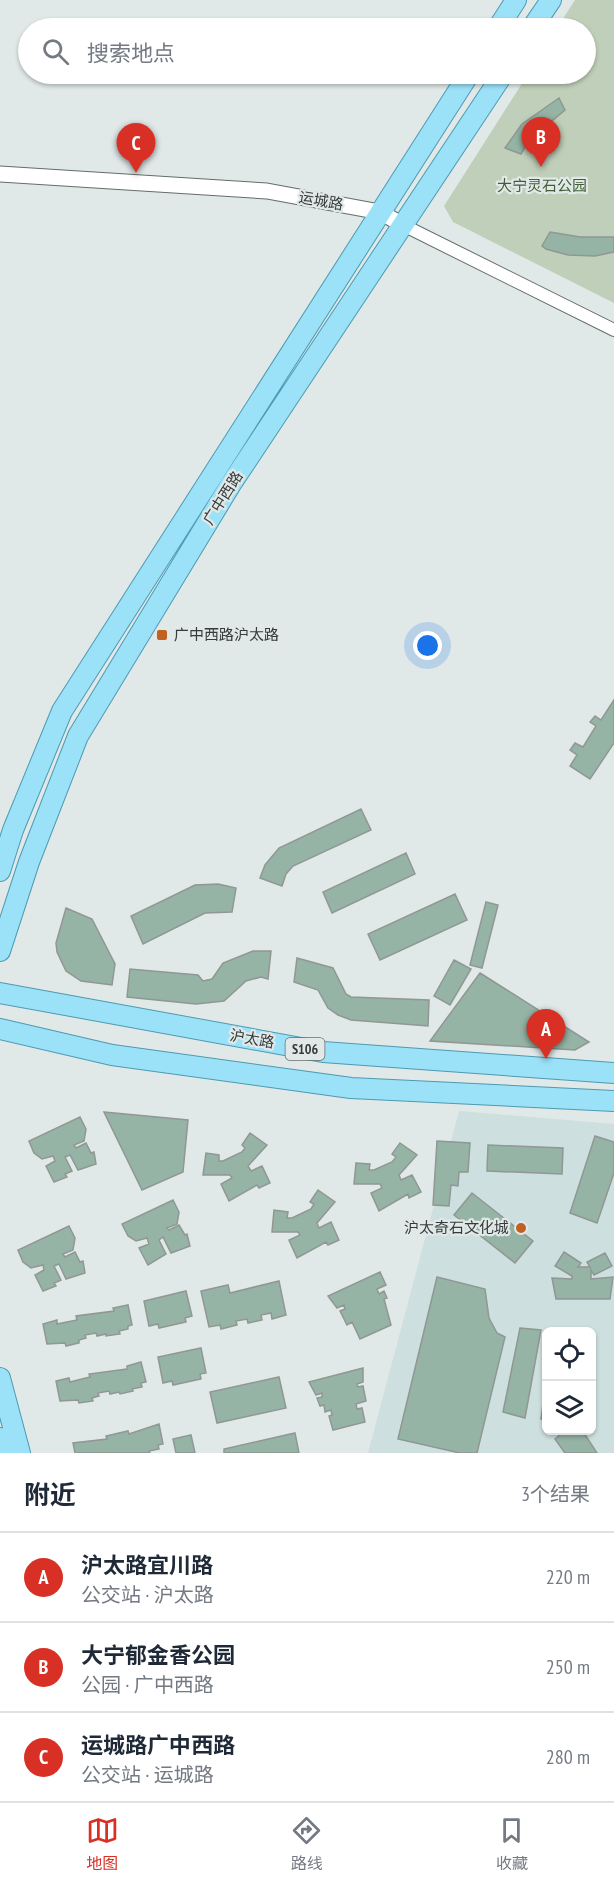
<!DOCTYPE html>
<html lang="zh">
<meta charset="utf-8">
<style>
body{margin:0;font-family:"PT Sans Narrow","Noto Sans SC",sans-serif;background:#f6f6f7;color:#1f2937}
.controls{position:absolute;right:18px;bottom:18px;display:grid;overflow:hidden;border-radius:9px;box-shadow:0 2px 4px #0004}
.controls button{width:54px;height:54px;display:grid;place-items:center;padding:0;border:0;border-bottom:2px solid #e0e1e3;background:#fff;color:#1f2937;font:30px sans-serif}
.you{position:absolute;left:428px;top:646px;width:21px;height:21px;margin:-15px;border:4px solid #fff;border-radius:50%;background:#1a73e8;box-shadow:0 0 0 9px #1a73e833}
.badge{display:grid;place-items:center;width:39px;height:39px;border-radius:50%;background:#d93025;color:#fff;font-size:20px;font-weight:700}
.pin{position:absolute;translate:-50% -50px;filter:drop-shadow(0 2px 3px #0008)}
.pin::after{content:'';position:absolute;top:32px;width:21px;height:18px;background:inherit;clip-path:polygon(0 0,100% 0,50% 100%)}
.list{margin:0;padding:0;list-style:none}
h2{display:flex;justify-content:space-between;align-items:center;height:78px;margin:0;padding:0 24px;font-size:26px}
h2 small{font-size:20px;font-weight:400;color:#747a83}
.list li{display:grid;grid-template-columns:39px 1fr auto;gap:18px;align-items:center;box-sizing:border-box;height:90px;padding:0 24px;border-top:2px solid #e0e1e3}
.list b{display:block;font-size:22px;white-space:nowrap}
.list p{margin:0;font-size:20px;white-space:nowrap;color:#747a83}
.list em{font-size:20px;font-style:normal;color:#747a83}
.icon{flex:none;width:33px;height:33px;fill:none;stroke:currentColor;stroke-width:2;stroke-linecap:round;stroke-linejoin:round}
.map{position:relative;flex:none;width:614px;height:1453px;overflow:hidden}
.search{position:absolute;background:#fff;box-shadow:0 2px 4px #0004;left:18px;right:18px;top:18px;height:66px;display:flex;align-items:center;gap:15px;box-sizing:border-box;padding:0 21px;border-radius:33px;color:#747a83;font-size:22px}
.sheet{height:348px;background:#fff}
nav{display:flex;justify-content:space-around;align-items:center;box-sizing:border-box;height:84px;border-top:2px solid #e0e1e3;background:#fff;font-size:16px;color:#747a83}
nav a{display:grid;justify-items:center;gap:3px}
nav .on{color:#d93025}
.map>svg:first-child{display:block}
</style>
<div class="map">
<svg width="614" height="1453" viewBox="0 0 614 1453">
<rect width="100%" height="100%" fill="#e0e9e8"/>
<path fill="#cddfde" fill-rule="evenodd" d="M 459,1111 L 614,1124 L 614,1453 L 368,1453 ZM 546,1332 L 592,1332 L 592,1430 L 546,1430 Z"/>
<path fill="#c0cfb9" d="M 575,0 L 614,0 L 614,303 L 453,222 L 444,206 L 528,74 L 586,74 L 586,28 L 557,28 Z"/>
<path fill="#95b4a5" stroke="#909794" stroke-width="1.5" d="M 559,98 L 565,110 L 529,140 L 521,154 L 505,148 L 522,124 Z
M 550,232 L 580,237 L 614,237 L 614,252 L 595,256 L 568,255 L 546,249 L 542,246 Z
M 614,700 L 614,743 L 590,779 L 570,766 L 577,755 L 570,750 L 575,743 L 583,747 L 596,726 L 590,722 L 595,716 L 601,720 Z
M 361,809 L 371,830 L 293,866 L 286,874 L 282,886 L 260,878 L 265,865 L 279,848 Z
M 406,853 L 415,874 L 332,913 L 323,892 Z
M 218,884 L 236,888 L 232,912 L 205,913 L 143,944 L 131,916 L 195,885 Z
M 455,894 L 467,920 L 380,960 L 368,934 Z
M 486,902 L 498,905 L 482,968 L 470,965 Z
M 66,908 L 92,919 L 115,964 L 112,985 L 81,981 L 66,971 L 57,952 L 56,943 Z
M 253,951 L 271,951 L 268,979 L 261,977 L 246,981 L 224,1001 L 196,1004 L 127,997 L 130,969 L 198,975 L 203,981 L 212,979 L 223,963 Z
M 297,958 L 333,968 L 346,994 L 351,997 L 429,1000 L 428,1026 L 351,1020 L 338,1015 L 328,1008 L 318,990 L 294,982 Z
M 454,960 L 471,969 L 450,1005 L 434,996 Z
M 480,973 L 589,1042 L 575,1050 L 430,1041 Z
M 104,1112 L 188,1120 L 183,1172 L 142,1190 Z
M 80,1117 L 86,1129 L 84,1141 L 74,1145 L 76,1148 L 86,1143 L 91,1153 L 94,1152 L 96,1164 L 78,1170 L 70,1155 L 65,1157 L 72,1171 L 65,1174 L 67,1177 L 54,1182 L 46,1166 L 55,1161 L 53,1156 L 42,1159 L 34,1153 L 29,1141 Z
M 250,1133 L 267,1145 L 248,1166 L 251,1171 L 262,1166 L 270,1183 L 259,1188 L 257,1185 L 229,1201 L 221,1184 L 232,1178 L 230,1175 L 203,1175 L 206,1153 L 219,1155 L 219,1161 L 223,1161 L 242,1152 L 245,1148 L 242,1145 Z
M 595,1136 L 614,1142 L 614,1173 L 597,1223 L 570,1213 Z
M 437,1141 L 470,1143 L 468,1172 L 459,1172 L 458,1186 L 451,1185 L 449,1206 L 433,1205 Z
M 400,1143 L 417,1155 L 399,1175 L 401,1180 L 412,1175 L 421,1192 L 409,1198 L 408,1194 L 379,1211 L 371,1193 L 382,1188 L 380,1184 L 354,1184 L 356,1163 L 370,1164 L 369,1170 L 374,1170 L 392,1162 L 396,1157 L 392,1154 Z
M 488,1145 L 563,1148 L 562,1174 L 487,1171 Z
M 318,1190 L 335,1202 L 317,1223 L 319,1228 L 331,1222 L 339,1240 L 328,1245 L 326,1242 L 297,1258 L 289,1240 L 300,1235 L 298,1232 L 272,1232 L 274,1210 L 288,1212 L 287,1218 L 292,1218 L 311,1209 L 314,1204 L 310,1202 Z
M 472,1193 L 533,1241 L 515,1263 L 454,1215 Z
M 173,1200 L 179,1212 L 177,1224 L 167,1228 L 169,1230 L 179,1225 L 185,1235 L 187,1234 L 190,1246 L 171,1253 L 163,1237 L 159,1240 L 166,1254 L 148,1265 L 139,1248 L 149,1244 L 147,1238 L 136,1241 L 128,1236 L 122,1224 Z
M 69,1226 L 75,1238 L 73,1250 L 63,1254 L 65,1257 L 75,1252 L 80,1262 L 83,1261 L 85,1273 L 66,1279 L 59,1264 L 54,1266 L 61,1280 L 54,1283 L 56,1286 L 43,1291 L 35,1275 L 44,1270 L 43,1265 L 31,1268 L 23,1262 L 18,1250 Z
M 564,1252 L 581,1263 L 578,1267 L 590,1267 L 587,1262 L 605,1253 L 612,1266 L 594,1275 L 591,1270 L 591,1279 L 613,1277 L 610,1299 L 556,1299 L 552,1278 L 572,1279 L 572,1276 L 555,1266 Z
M 380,1272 L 386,1285 L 377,1289 L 379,1294 L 384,1291 L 387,1298 L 384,1299 L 391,1325 L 360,1339 L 352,1322 L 347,1325 L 340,1311 L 345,1309 L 344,1305 L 337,1308 L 328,1296 Z
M 437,1277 L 485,1289 L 489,1318 L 497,1333 L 505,1337 L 477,1453 L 460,1453 L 398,1439 Z
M 279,1281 L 286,1315 L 272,1319 L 271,1313 L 261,1315 L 262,1320 L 248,1323 L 247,1319 L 236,1321 L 237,1325 L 221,1329 L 220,1325 L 209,1327 L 201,1291 L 228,1285 L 230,1293 Z
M 186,1291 L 192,1316 L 185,1318 L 186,1322 L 159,1328 L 158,1324 L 149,1326 L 144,1301 Z
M 128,1305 L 132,1325 L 128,1326 L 128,1329 L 119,1331 L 120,1334 L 106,1336 L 106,1334 L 97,1336 L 96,1333 L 85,1335 L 86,1338 L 79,1340 L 79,1343 L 66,1346 L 65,1343 L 47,1344 L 43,1324 L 57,1320 L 57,1324 L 77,1320 L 76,1316 L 114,1311 L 113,1308 Z
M 520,1328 L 541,1330 L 525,1418 L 503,1412 Z
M 201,1348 L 206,1373 L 200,1374 L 201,1379 L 173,1385 L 172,1381 L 163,1383 L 158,1357 Z
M 141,1362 L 146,1382 L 141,1383 L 142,1387 L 132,1389 L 133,1391 L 120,1394 L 119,1392 L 110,1394 L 109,1391 L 98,1393 L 99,1396 L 92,1398 L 93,1401 L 79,1403 L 78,1400 L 60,1401 L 56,1381 L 69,1378 L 70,1382 L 90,1377 L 89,1374 L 127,1369 L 127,1366 Z
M 363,1368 L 363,1382 L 357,1384 L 358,1387 L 363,1386 L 366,1401 L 356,1404 L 357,1409 L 362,1408 L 365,1422 L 333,1430 L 329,1416 L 332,1415 L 331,1410 L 325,1412 L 324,1405 L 320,1406 L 317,1398 L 322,1397 L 322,1393 L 316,1395 L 309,1382 Z
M 279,1377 L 286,1408 L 217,1423 L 210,1392 Z
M 546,1381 L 546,1420 L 541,1419 Z
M 159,1424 L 163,1444 L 158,1445 L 159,1449 L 149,1451 L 150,1453 L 75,1453 L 73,1443 L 107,1439 L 106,1436 L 128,1431 L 129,1434 Z
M 565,1430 L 582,1430 L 597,1453 L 565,1453 L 555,1439 Z
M 295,1433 L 299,1453 L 224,1453 L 224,1449 Z
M 191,1435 L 195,1453 L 176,1453 L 173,1439 Z"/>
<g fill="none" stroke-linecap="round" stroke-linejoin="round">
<g stroke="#646c6c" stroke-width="14">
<path id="minor" d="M 403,225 L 614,330"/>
</g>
<g stroke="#646c6c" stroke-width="17">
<path id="tertiary" d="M 0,174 L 267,191 L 380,212 L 403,225"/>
</g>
<g stroke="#4d9ab2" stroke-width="22">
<path id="primary" d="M 498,28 L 516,0
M 532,28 L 551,0
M 0,871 L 13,830 L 62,711 L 469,74
M 0,951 L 29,862 L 78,736 L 231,484 L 503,74
M 0,993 L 323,1052 L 614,1073
M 0,1029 L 112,1055 L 351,1088 L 614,1101
M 0,1378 L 20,1453
M 0,1438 L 4,1453"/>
</g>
<use href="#minor" stroke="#fff" stroke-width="12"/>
<use href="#tertiary" stroke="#fff" stroke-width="15"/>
<use href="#primary" stroke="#9be1f8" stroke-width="20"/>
</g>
<g fill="#c16020" stroke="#e0e9e8" stroke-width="2">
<rect x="156" y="629" width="12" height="12" rx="3"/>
<circle cx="521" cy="1228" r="6"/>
</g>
<g text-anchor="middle" stroke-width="4.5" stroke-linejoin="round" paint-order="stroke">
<rect fill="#e0e9e8" stroke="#696e6e" stroke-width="1.5" x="285.5" y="1038" width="39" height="22" rx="4.5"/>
<g font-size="14" font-weight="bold" fill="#363a3a">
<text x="305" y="1054">S106</text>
</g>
<g font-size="15" fill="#435e36" stroke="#e0e9e8">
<text x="542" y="191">大宁灵石公园</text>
</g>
<g font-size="15" fill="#363a3a" stroke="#e0e9e8">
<text transform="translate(321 201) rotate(10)" y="5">运城路</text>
<text transform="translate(223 498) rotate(-58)" y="5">广中西路</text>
<text transform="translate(252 1039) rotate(10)" y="5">沪太路</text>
</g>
<g font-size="15" fill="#363a3a" stroke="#e0e9e8" text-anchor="start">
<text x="174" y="640">广中西路沪太路</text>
<text x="509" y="1233" text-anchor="end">沪太奇石文化城</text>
</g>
</g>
</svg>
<div class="controls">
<button><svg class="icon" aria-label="locate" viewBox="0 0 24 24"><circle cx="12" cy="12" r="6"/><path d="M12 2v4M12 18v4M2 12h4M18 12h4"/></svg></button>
<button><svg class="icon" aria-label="layers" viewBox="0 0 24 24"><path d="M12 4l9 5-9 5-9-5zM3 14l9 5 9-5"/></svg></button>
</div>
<div class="you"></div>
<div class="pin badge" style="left:546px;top:1059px">A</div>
<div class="pin badge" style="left:541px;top:167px">B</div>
<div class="pin badge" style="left:136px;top:173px">C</div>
<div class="search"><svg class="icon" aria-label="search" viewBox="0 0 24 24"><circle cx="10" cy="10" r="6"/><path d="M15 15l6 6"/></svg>搜索地点</div>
</div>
<section class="sheet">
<h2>附近<small>3个结果</small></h2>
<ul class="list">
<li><span class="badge">A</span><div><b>沪太路宜川路</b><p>公交站 · 沪太路</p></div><em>220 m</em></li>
<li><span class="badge">B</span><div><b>大宁郁金香公园</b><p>公园 · 广中西路</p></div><em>250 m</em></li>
<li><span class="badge">C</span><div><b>运城路广中西路</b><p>公交站 · 运城路</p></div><em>280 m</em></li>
</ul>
</section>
<nav>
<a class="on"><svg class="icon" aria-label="map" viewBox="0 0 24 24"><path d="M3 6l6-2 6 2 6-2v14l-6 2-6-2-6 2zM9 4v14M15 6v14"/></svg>地图</a>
<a><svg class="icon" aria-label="directions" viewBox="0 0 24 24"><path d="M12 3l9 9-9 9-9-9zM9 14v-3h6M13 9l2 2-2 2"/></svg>路线</a>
<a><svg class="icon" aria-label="saved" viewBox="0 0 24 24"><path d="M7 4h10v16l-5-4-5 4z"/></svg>收藏</a>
</nav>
